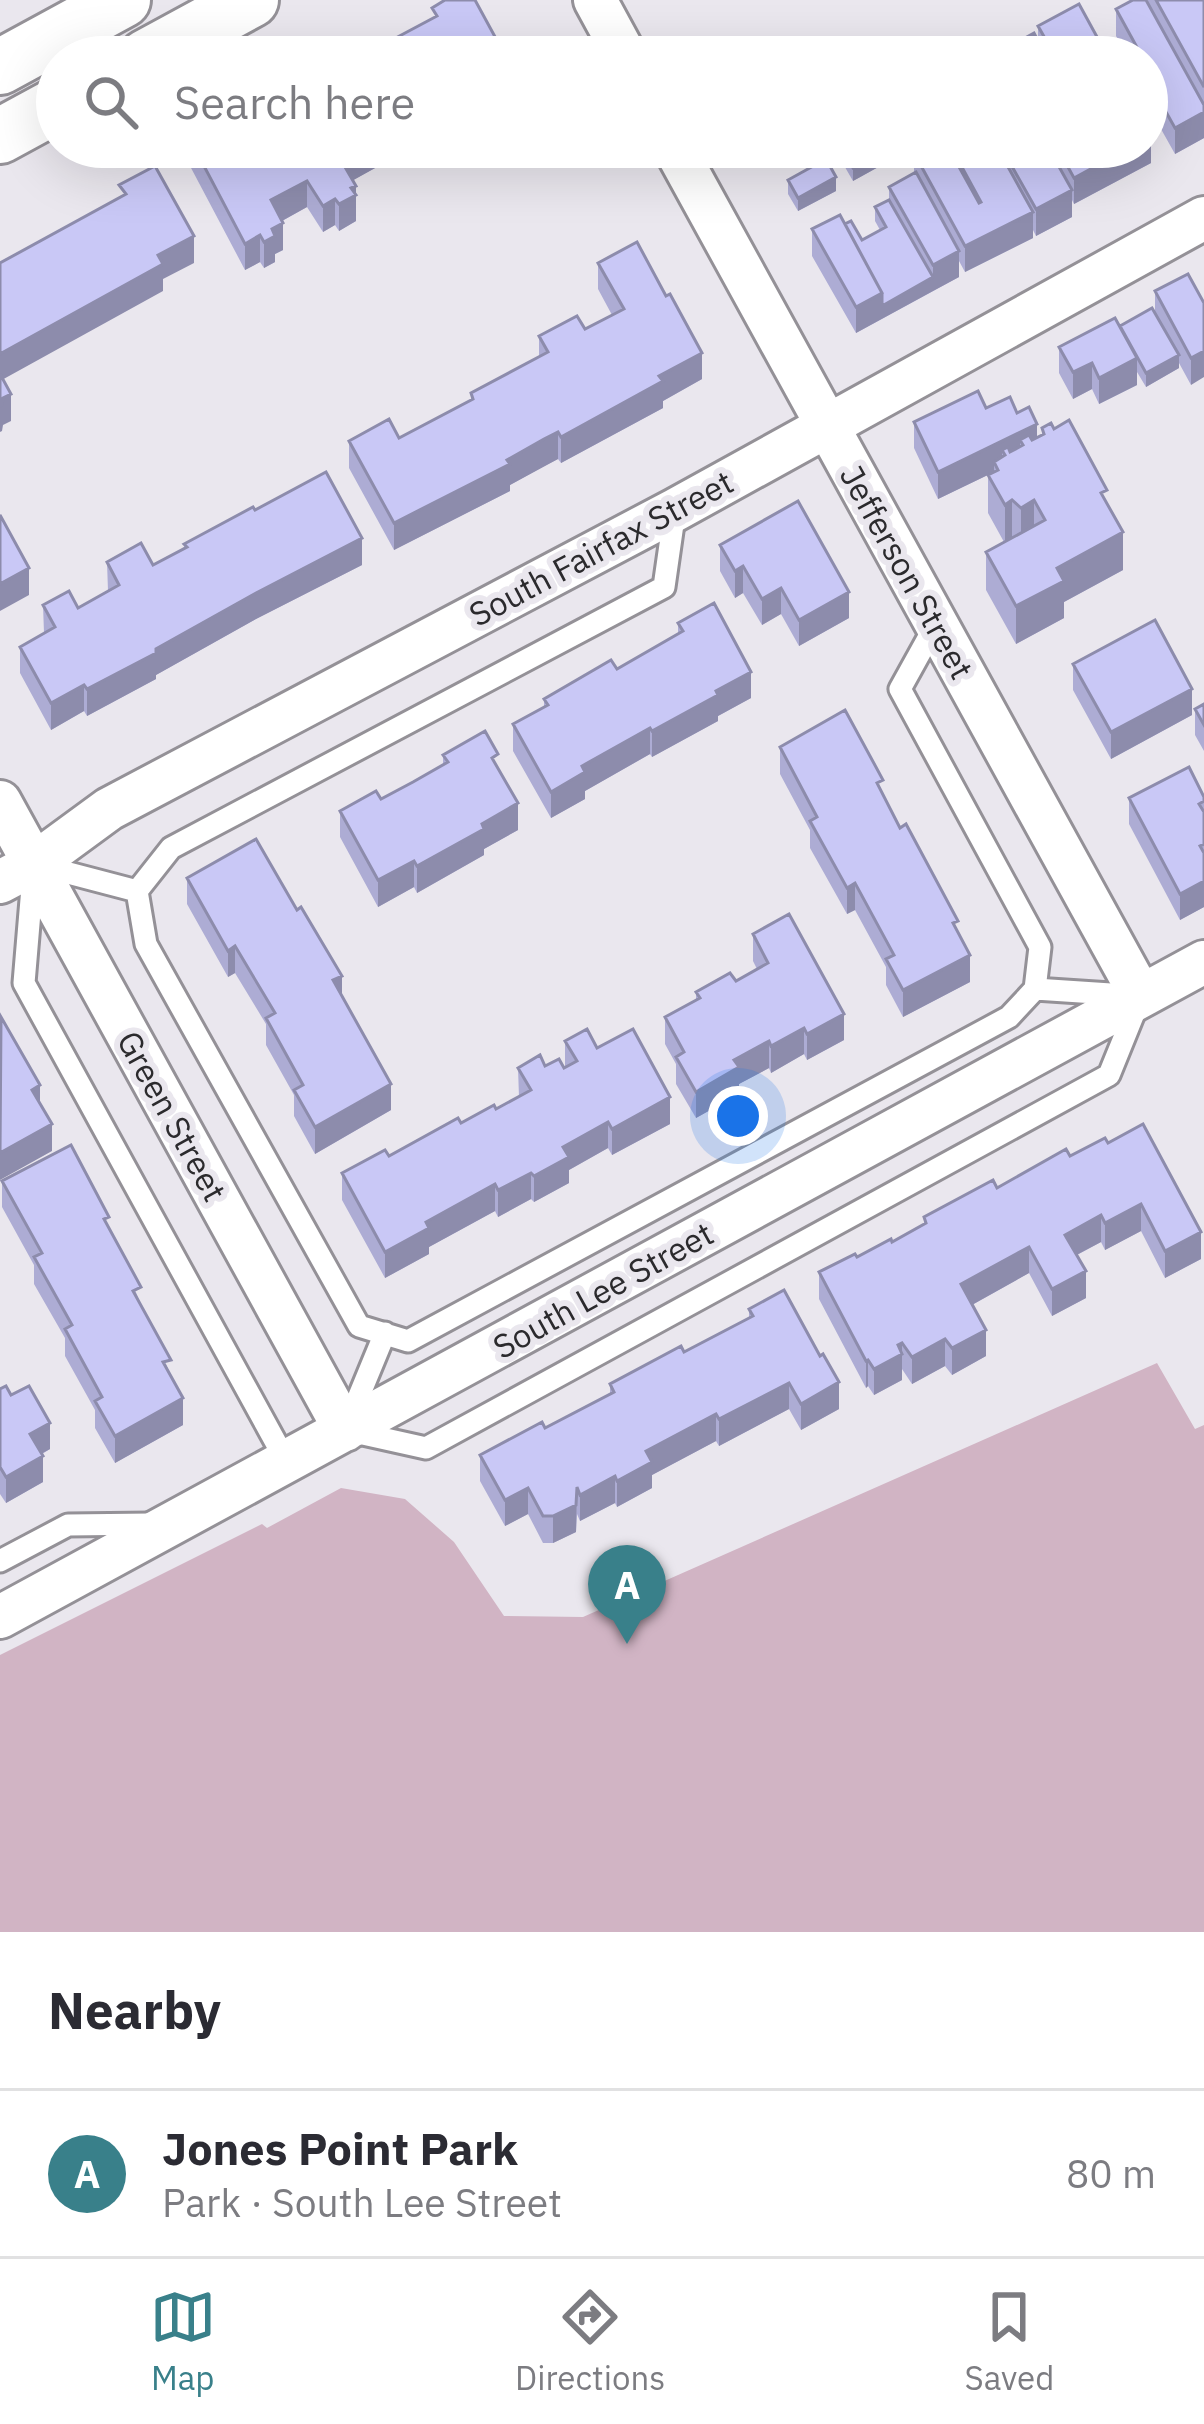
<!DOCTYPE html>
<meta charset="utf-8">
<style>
body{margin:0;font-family:"IBM Plex Sans",sans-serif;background:#f7f7f7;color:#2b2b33}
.you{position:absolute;left:738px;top:1116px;width:42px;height:42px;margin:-30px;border:9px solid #fff;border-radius:50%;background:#1a73e8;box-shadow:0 0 0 18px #1a73e833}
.badge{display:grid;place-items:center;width:78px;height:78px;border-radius:50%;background:#39808a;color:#fff;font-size:39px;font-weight:700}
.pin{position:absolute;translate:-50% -99px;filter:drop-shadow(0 3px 6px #0008)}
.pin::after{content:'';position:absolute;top:63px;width:42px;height:36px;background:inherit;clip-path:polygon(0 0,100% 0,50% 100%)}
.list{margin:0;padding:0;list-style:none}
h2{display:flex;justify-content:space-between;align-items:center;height:156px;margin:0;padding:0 48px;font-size:51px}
h2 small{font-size:39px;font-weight:400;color:#7c7c81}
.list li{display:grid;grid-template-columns:78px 1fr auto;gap:36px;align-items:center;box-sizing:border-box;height:168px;padding:0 48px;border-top:3px solid #e1e1e2}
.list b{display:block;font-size:45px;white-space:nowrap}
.list p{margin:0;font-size:39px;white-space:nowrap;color:#7c7c81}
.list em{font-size:39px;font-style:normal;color:#7c7c81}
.icon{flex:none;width:66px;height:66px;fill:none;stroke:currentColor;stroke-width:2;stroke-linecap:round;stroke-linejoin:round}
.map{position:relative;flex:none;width:1204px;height:1932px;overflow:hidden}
.search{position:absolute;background:#fff;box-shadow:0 12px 48px #0002;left:36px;right:36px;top:36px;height:132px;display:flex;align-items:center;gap:30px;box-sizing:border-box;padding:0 42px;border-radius:66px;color:#7c7c81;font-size:45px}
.sheet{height:324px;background:#fff}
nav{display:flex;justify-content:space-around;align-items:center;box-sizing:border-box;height:168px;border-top:3px solid #e1e1e2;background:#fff;font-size:33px;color:#7c7c81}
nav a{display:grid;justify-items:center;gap:6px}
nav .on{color:#39808a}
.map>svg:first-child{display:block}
</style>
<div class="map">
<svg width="1204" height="1932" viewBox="0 0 1204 1932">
<rect width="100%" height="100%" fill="#eae7ee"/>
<path fill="#d1b4c4" d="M 1157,1363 L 1195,1429 L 1204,1425 L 1204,1932 L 0,1932 L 0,1655 L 262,1524 L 267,1528 L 341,1488 L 405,1499 L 454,1542 L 504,1616 L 583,1617 Z"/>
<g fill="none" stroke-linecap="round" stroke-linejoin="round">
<g stroke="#949197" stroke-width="27">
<path id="service" d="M 675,510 L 664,587 L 171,848 L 137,891 L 146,944 L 359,1326 L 408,1341 L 1009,1017 L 1035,989 L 1040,947 L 900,689 L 936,624
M 137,891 L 34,864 L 24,983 L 286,1461
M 385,1333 L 345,1430 L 426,1448 L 1109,1075 L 1141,996 L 1035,989
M 0,1561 L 68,1525 L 151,1524"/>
</g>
<g stroke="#949197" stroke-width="48">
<path id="minor" d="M 595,0 L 626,57
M 674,147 L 1141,996
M 0,802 L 345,1430
M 0,882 L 34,864 L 109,809 L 675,510 L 1204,218
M 0,1617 L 1204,962"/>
</g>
<g stroke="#949197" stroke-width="60">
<path id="tertiary" d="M 146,57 L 251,0
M 0,67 L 123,0
M 0,136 L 57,105"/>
</g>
<use href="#service" stroke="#fff" stroke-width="21"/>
<use href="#minor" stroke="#fff" stroke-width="42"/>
<use href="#tertiary" stroke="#fff" stroke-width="54"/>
</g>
<path fill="#adacd4" d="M 1148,0 L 1204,0 L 1204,138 L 1175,154 L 1147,104 L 1147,57 L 1128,57 L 1116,36 L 1116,9 L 1148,4 Z
M 1038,26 L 1108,57 L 1007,57 L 1007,48 L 1038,41 Z
M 190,147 L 413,147 L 353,180 L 356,186 L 356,221 L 339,231 L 335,225 L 323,232 L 307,207 L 282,221 L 283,250 L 275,254 L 275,262 L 264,268 L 260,262 L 245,270 L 190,166 Z
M 801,147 L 832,147 L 808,161 Z
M 891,147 L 891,160 L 853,181 L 842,162 L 842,148 Z
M 925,147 L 1147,147 L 1151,163 L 1074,204 L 1072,200 L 1072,217 L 1036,236 L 1033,230 L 1033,238 L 965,272 L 959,261 L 959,277 L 856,333 L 812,256 L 812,229 L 845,224 L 862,240 L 880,230 L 875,221 L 875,207 L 889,200 L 889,187 L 914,173 L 914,153 Z
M 788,180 L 836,191 L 798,211 L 788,194 Z
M 598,263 L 702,379 L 663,401 L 663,408 L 561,463 L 558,459 L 544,466 L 510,485 L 510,491 L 394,550 L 349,468 L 349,441 L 399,438 L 471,400 L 471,393 L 539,356 L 539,336 L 585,329 L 612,315 L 598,289 Z
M 1155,291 L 1204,303 L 1191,385 L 1179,363 L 1179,368 L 1146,387 L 1137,372 L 1137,385 L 1099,404 L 1092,389 L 1073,399 L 1059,373 L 1059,347 L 1120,326 L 1155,312 Z
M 986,408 L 1017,413 L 1037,437 L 1042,435 L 1042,428 L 1107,504 L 1123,570 L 1064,602 L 1064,618 L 1016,644 L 986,590 L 986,552 L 1004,542 L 988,513 L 988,475 L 994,472 L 938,499 L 914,448 L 914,422 Z
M 255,510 L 362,565 L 256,619 L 156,675 L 156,679 L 87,716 L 84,711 L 51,730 L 20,673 L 20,647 L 44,633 L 43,605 L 78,608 L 108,591 L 107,562 L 153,565 L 184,548 L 184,544 Z
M 720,545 L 849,618 L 799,646 L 781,614 L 762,625 L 743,593 L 735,598 L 720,571 Z
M 678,623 L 751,698 L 718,716 L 718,721 L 652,757 L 650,754 L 585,791 L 585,799 L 551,818 L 513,751 L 513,724 L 544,707 L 544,699 L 617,669 L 678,634 Z
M 1073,664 L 1192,715 L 1111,759 L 1073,690 Z
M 1204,704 L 1204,751 L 1195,735 L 1195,709 Z
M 780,747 L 883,796 L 958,933 L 970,982 L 903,1017 L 886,985 L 886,967 L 855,910 L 847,914 L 810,848 L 810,830 L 780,774 Z
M 443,755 L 498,769 L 518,830 L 484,849 L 484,855 L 417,893 L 414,887 L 378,907 L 340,837 L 340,811 L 381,799 L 443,765 Z
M 1204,797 L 1204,907 L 1180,920 L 1129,824 L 1129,798 Z
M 187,878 L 342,996 L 391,1110 L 315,1154 L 294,1116 L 294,1095 L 266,1045 L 266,1024 L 235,973 L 228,977 L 187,904 Z
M 753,934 L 844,1040 L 807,1060 L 804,1054 L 771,1073 L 769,1068 L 739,1084 L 739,1094 L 696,1118 L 676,1084 L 676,1064 L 665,1044 L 665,1017 L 696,1000 L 696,992 L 736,981 L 757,969 L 753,961 Z
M 565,1041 L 597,1048 L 670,1124 L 612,1155 L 608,1148 L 569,1170 L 569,1183 L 534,1202 L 531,1199 L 498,1217 L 495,1211 L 429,1247 L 429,1254 L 385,1278 L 342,1200 L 342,1173 L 389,1156 L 461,1123 L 496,1109 L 519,1097 L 518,1068 L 565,1067 Z
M 1105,1138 L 1201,1259 L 1165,1278 L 1141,1231 L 1105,1250 L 1101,1242 L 1077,1255 L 1086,1298 L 1052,1316 L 1029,1273 L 972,1305 L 986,1356 L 952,1375 L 945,1366 L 912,1384 L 902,1369 L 902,1380 L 874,1395 L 868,1386 L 866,1388 L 819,1299 L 819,1272 L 892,1242 L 924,1224 L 924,1217 L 1070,1156 Z
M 2,1181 L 109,1228 L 171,1376 L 183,1425 L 115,1463 L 95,1428 L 95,1410 L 65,1356 L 65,1338 L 34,1284 L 34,1265 L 2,1207 Z
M 749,1309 L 839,1409 L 801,1430 L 789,1409 L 719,1446 L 716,1441 L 652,1475 L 652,1488 L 617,1507 L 615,1503 L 580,1521 L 577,1514 L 576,1532 L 553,1543 L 543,1543 L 528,1514 L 505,1526 L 480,1481 L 480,1455 L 545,1428 L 610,1395 L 610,1384 L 684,1352 L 749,1318 Z
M 0,1389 L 50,1449 L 42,1454 L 43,1482 L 6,1503 L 0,1494 Z"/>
<path fill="#8d8cac" d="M 1204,112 L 1204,138 L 1175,154 L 1175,128 Z
M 1151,136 L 1151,163 L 1074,204 L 1074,178 L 1131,147 L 1147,147 L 1147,139 Z
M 365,147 L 413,147 L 341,187 L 341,160 Z
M 808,147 L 832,147 L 808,161 Z
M 889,147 L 891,147 L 891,160 L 853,181 L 853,168 Z
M 836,177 L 836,191 L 798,211 L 798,198 Z
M 307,181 L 307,207 L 271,227 L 271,200 Z
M 356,186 L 356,221 L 339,231 L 339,204 L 351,188 Z
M 1072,190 L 1072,217 L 1036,236 L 1036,209 Z
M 335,199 L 335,225 L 323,232 L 323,206 Z
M 1033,212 L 1033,238 L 965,272 L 965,246 Z
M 283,223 L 283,250 L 275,254 L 275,262 L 264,268 L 264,242 L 272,229 Z
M 260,235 L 260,262 L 245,270 L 245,244 Z
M 194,236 L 194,263 L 163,279 L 163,291 L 0,381 L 0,354 L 158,255 Z
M 959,251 L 959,277 L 933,291 L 933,265 Z
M 933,277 L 933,291 L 856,333 L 856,307 L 882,293 Z
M 1204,351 L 1204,377 L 1191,385 L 1191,358 Z
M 702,353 L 702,379 L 663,401 L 663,408 L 561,463 L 561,437 L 659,376 Z
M 1179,355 L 1179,368 L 1146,387 L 1146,373 Z
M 1137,358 L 1137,385 L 1099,404 L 1099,378 Z
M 1092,363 L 1092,389 L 1073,399 L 1073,372 Z
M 11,394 L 11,421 L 3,425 L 2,431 L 0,432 L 0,406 L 3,398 Z
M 1037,424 L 1037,450 L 1023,445 L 1020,440 L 1020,459 L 1005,455 L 1002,450 L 1002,468 L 994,462 L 994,472 L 938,499 L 938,472 Z
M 558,432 L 558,459 L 510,485 L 510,491 L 394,550 L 394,523 Z
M 1012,500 L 1012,538 L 1005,542 L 1005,505 Z
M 1034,500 L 1034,538 L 1021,545 L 1021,508 Z
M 1123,532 L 1123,570 L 1064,602 L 1064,618 L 1016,644 L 1016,606 L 1057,568 Z
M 362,538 L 362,565 L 256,619 L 156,675 L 156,679 L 87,716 L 87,689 L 256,593 Z
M 743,566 L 743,593 L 735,598 L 735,571 Z
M 29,568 L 29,595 L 0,611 L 0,584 Z
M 781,588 L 781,614 L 762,625 L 762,599 Z
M 849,592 L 849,618 L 799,646 L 799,620 Z
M 751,672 L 751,698 L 718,716 L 718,721 L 652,757 L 652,731 L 716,691 Z
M 84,685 L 84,711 L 51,730 L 51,703 Z
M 1192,689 L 1192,715 L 1111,759 L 1111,732 Z
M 650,728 L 650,754 L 585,791 L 585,799 L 551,818 L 551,792 L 582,766 Z
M 518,803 L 518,830 L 484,849 L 484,855 L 417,893 L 417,866 L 482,824 Z
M 414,861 L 414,887 L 378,907 L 378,880 Z
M 1204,881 L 1204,907 L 1180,920 L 1180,894 Z
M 855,883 L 855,910 L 847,914 L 847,888 Z
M 235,946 L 235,973 L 228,977 L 228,951 Z
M 970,955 L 970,982 L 903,1017 L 903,990 Z
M 342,976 L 342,1002 L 333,980 Z
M 844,1014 L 844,1040 L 807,1060 L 807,1034 Z
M 804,1028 L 804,1054 L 771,1073 L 771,1046 Z
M 769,1041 L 769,1068 L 739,1084 L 739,1094 L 696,1118 L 696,1092 L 734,1060 Z
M 391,1084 L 391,1110 L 315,1154 L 315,1127 Z
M 40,1085 L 40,1112 L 32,1090 Z
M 670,1097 L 670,1124 L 612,1155 L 612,1129 Z
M 608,1122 L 608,1148 L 569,1170 L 569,1183 L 534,1202 L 534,1176 L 563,1147 Z
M 52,1124 L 52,1151 L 0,1180 L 0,1153 Z
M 531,1173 L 531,1199 L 498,1217 L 498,1190 Z
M 495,1184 L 495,1211 L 429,1247 L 429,1254 L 385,1278 L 385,1252 L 426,1222 Z
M 1141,1204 L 1141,1231 L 1105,1250 L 1105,1223 Z
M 1101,1215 L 1101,1242 L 1065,1261 L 1065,1235 Z
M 1201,1232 L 1201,1259 L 1165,1278 L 1165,1251 Z
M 1029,1247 L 1029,1273 L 961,1311 L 961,1284 Z
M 1086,1271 L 1086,1298 L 1052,1316 L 1052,1289 Z
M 986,1330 L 986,1356 L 952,1375 L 952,1348 Z
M 945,1339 L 945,1366 L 912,1384 L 912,1357 Z
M 902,1343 L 902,1380 L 874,1395 L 874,1369 L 898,1345 Z
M 868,1360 L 868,1386 L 866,1388 L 866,1361 Z
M 839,1382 L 839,1409 L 801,1430 L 801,1404 Z
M 789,1383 L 789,1409 L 719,1446 L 719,1419 Z
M 183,1398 L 183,1425 L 115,1463 L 115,1436 Z
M 716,1414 L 716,1441 L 652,1475 L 652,1488 L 617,1507 L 617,1481 L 646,1451 Z
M 50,1423 L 50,1449 L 30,1460 L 30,1434 Z
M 43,1456 L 43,1482 L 6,1503 L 6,1477 Z
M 615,1476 L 615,1503 L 580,1521 L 580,1495 Z
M 577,1487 L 576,1532 L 553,1543 L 553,1516 Z
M 528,1488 L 528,1514 L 505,1526 L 505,1500 Z"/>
<path fill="#c9c8f6" stroke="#8d8cac" stroke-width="3" d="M 445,0 L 475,0 L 506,57 L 360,57 L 437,16 L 432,8 Z
M 1133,0 L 1146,0 L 1204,105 L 1204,112 L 1175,128 L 1147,78 L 1147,57 L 1136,57 L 1134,53 L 1139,51 L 1116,9 Z
M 1156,0 L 1204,0 L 1204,87 Z
M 1079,4 L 1108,57 L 1013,57 L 1007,48 L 1034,33 L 1043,50 L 1050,47 L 1038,26 Z
M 530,46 L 537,57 L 510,57 Z
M 824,48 L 829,57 L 808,57 Z
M 194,147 L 365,147 L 341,160 L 356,186 L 351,188 L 356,195 L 339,204 L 335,199 L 323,206 L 307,181 L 271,200 L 283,223 L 272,229 L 275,236 L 264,242 L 260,235 L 245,244 Z
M 844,147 L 889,147 L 853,168 L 842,148 Z
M 925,147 L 948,147 L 979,203 L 981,202 L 951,147 L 997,147 L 1033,212 L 965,246 L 914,153 Z
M 1001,147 L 1048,147 L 1072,190 L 1036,209 Z
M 1057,147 L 1131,147 L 1074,178 Z
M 826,159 L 836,177 L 798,198 L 788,180 Z
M 155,166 L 194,236 L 158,255 L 163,264 L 0,354 L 0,263 L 126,194 L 119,185 Z
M 916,172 L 959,251 L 933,265 L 889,187 Z
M 889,200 L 933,277 L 882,306 L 882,293 L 845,224 L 851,221 L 862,240 L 886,227 L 875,207 Z
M 840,215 L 882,293 L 856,307 L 812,229 Z
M 637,242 L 666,296 L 670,294 L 702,353 L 659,376 L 663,381 L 561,437 L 558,432 L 544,439 L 507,460 L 510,464 L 394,523 L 349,441 L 389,419 L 399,438 L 473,399 L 471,393 L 548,352 L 539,336 L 577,316 L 585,329 L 624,309 L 598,263 Z
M 1188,274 L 1204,303 L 1204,351 L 1191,358 L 1155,291 Z
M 1152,308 L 1179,355 L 1146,373 L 1120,326 Z
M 1115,318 L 1137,358 L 1099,378 L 1092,363 L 1073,372 L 1059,347 Z
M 0,374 L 11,394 L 3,398 L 2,405 L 0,406 Z
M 978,391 L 986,408 L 1010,397 L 1017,413 L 1029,407 L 1037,424 L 938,472 L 914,422 Z
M 1069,420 L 1107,490 L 1101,493 L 1123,532 L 1057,568 L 1064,581 L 1016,606 L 986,552 L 1045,520 L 1034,500 L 1021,508 L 1012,500 L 1005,505 L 988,475 L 998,470 L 994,462 L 1005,455 L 1002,450 L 1008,447 L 1010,452 L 1023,445 L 1020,440 L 1029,435 L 1032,440 L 1044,434 L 1042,428 L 1051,423 L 1054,429 Z
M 326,472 L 362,538 L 256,593 L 156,649 L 156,653 L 87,689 L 84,685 L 51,703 L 20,647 L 55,627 L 43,605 L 69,591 L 78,608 L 119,585 L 107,562 L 141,543 L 153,565 L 187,547 L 184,544 L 253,507 L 255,510 Z
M 798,501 L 849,592 L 799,620 L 781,588 L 762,599 L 743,566 L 735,571 L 720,545 Z
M 0,515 L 29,568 L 0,584 Z
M 714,603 L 751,672 L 716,691 L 718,695 L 652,731 L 650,728 L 582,766 L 585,772 L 551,792 L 513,724 L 548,705 L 544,699 L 611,660 L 617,669 L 683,631 L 678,623 Z
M 1155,620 L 1192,689 L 1111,732 L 1073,664 Z
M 1204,704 L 1204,725 L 1195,709 Z
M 845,710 L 883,780 L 877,783 L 900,828 L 906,824 L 958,921 L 953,923 L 970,955 L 903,990 L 886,959 L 894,955 L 855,883 L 847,888 L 810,821 L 817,817 L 780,747 Z
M 485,731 L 498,754 L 492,758 L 518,803 L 482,824 L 484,829 L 417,866 L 414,861 L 378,880 L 340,811 L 376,791 L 381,799 L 413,782 L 448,762 L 443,755 Z
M 1189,767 L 1204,797 L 1204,801 L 1199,804 L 1204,812 L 1204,844 L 1200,846 L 1204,853 L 1204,881 L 1180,894 L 1129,798 Z
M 256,839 L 297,910 L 301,907 L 342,976 L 333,980 L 391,1084 L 315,1127 L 294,1090 L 303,1085 L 266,1018 L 275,1013 L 235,946 L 228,951 L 187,878 Z
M 789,914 L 844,1014 L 807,1034 L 804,1028 L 771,1046 L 769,1041 L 734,1060 L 739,1067 L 696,1092 L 676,1057 L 684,1052 L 665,1017 L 700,998 L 696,992 L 730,973 L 736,981 L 768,963 L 753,934 Z
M 1,1017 L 40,1085 L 32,1090 L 52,1124 L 0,1153 Z
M 587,1029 L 597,1048 L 633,1029 L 670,1097 L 612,1129 L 608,1122 L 563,1147 L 569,1157 L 534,1176 L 531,1173 L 498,1190 L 495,1184 L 426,1222 L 429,1228 L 385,1252 L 342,1173 L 385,1150 L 389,1156 L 458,1118 L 461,1123 L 494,1105 L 496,1109 L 531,1090 L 518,1068 L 540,1055 L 545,1066 L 559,1059 L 564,1068 L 577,1061 L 565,1041 Z
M 1143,1124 L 1201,1232 L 1165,1251 L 1141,1204 L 1105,1223 L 1101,1215 L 1065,1235 L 1086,1271 L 1052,1289 L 1029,1247 L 961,1284 L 986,1330 L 952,1348 L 945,1339 L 912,1357 L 902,1343 L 898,1345 L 902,1354 L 874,1369 L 868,1360 L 866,1361 L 819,1272 L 855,1254 L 857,1257 L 891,1239 L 892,1242 L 926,1223 L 924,1217 L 993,1180 L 997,1188 L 1066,1149 L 1070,1156 L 1105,1138 L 1108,1143 Z
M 71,1145 L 109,1217 L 104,1219 L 141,1287 L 133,1291 L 171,1360 L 163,1362 L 183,1398 L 115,1436 L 95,1401 L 102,1397 L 65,1329 L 72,1325 L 34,1257 L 42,1253 L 2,1181 Z
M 784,1290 L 820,1356 L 823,1354 L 839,1382 L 801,1404 L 789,1383 L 719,1419 L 716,1414 L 646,1451 L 652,1462 L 617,1481 L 615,1476 L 580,1495 L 577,1487 L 576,1505 L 553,1516 L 543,1516 L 528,1488 L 505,1500 L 480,1455 L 542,1422 L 545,1428 L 614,1392 L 610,1384 L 681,1346 L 684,1352 L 753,1316 L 749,1309 Z
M 6,1386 L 11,1395 L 29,1386 L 50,1423 L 30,1434 L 43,1456 L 6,1477 L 0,1467 L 0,1389 Z"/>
<g text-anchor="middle" stroke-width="12" stroke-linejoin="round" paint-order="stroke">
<g font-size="33" fill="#2b2a2d" stroke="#eae7ee">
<text transform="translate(601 548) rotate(-28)" y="12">South Fairfax Street</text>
<text transform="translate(907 572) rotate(61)" y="12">Jefferson Street</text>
<text transform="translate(172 1116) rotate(61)" y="12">Green Street</text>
<text transform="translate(603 1290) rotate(-29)" y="12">South Lee Street</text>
</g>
</g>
</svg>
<div class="you"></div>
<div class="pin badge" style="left:627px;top:1644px">A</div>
<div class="search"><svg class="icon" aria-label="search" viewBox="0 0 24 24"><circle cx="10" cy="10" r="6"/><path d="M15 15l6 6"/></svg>Search here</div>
</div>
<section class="sheet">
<h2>Nearby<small></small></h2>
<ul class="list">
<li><span class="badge">A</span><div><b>Jones Point Park</b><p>Park · South Lee Street</p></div><em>80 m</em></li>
</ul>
</section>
<nav>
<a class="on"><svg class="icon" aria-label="map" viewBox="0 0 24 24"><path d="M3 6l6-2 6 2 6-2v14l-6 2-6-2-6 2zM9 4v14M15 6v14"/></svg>Map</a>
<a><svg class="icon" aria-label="directions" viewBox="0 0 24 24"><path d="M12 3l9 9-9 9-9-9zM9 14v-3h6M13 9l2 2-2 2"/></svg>Directions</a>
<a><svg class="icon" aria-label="saved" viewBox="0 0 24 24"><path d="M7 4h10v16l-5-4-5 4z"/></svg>Saved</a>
</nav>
